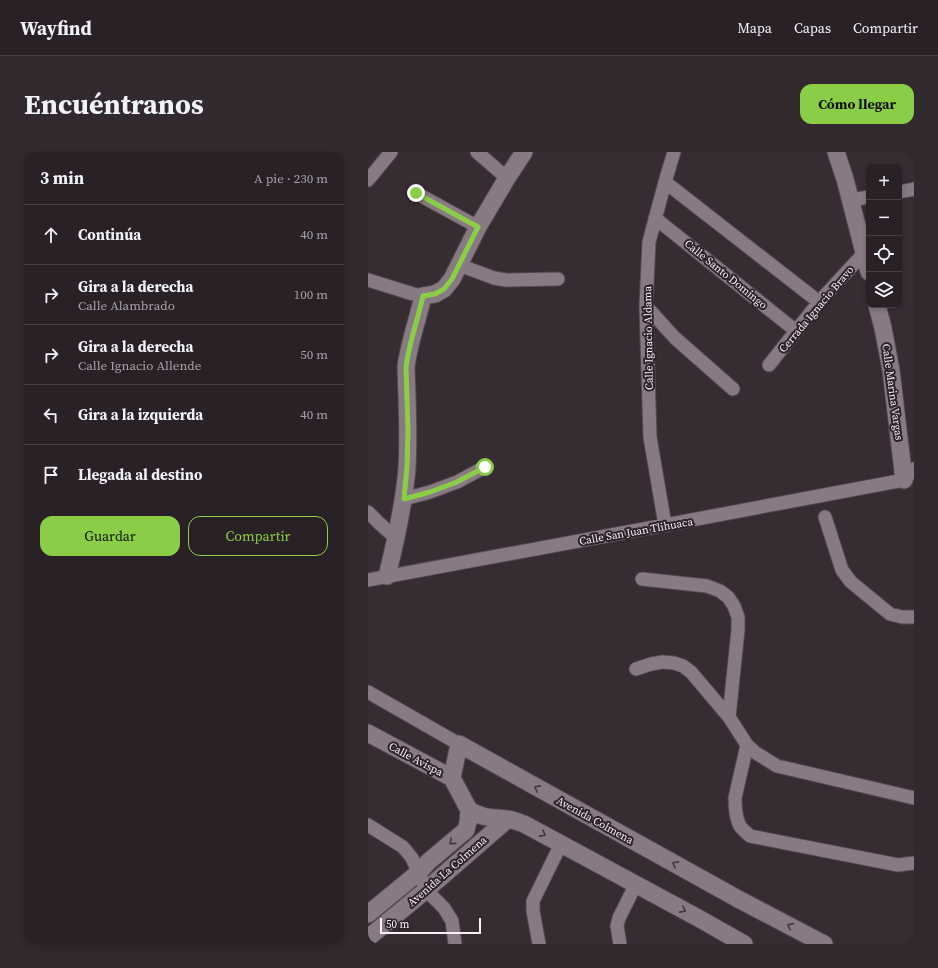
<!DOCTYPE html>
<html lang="es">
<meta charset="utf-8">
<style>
body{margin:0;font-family:"Source Serif 4",serif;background:#32292e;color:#f1f3f6}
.controls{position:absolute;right:12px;top:12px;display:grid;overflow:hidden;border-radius:8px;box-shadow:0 2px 6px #0003}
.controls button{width:36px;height:36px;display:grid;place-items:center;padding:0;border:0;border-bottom:1px solid #463e43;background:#2a2126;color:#f1f3f6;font:20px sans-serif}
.scale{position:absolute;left:12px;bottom:10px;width:101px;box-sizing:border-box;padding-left:4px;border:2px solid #f8f0f5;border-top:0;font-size:11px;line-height:14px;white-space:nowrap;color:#f8f0f5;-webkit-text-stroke:3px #2e2229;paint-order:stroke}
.stop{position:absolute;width:12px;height:12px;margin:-9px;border:3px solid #8ace47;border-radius:50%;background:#fff}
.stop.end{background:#8ace47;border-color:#fff;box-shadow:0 1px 4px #0008}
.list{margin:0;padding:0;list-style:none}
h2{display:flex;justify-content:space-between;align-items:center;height:52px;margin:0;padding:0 16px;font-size:17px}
h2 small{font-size:13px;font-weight:400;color:#a5a3a7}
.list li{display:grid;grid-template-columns:26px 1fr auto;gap:12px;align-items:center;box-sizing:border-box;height:60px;padding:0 16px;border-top:1px solid #463e43}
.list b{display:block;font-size:15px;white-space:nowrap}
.list p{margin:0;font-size:13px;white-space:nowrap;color:#a5a3a7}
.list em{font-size:13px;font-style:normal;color:#a5a3a7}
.actions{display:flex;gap:8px;padding:12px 16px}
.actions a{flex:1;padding:9px 0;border:1px solid #8ace47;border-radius:12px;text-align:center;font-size:14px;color:#8ace47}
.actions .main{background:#8ace47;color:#111}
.icon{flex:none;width:22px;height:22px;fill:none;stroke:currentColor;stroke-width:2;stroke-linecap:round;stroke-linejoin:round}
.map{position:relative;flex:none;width:546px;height:792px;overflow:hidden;border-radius:12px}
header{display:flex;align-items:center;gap:24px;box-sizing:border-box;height:56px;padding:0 20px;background:#2a2126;border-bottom:1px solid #463e43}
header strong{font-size:19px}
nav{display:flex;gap:22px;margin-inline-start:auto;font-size:14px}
.intro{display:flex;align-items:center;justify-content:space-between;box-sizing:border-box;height:96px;padding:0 24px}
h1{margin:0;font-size:28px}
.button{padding:10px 18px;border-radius:12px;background:#8ace47;color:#111;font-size:14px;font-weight:700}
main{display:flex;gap:24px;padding:0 24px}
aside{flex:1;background:#2a2126;border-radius:12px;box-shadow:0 2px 6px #0003}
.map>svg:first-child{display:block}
</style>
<header>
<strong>Wayfind</strong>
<nav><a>Mapa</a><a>Capas</a><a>Compartir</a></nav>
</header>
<div class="intro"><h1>Encuéntranos</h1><a class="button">Cómo llegar</a></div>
<main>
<aside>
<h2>3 min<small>A pie · 230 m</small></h2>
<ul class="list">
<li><svg class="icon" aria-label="ahead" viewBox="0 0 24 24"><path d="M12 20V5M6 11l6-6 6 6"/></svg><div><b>Continúa</b></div><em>40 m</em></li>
<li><svg class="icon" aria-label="right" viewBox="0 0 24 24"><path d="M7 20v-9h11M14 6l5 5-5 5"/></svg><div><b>Gira a la derecha</b><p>Calle Alambrado</p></div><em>100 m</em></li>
<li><svg class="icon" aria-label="right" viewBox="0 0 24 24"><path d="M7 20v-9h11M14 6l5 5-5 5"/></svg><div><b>Gira a la derecha</b><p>Calle Ignacio Allende</p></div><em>50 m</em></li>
<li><svg class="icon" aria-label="left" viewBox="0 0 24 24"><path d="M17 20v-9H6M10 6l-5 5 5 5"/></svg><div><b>Gira a la izquierda</b></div><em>40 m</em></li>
<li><svg class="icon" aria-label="arrive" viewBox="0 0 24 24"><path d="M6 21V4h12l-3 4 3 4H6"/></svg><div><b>Llegada al destino</b></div></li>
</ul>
<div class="actions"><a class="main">Guardar</a><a>Compartir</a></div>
</aside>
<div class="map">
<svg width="546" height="792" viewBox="0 0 546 792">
<rect width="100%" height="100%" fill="#382c33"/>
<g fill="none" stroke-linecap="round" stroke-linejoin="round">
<g stroke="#53494f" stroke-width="15">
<path id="minor" d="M 109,0 L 139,26
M 0,28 L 23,0
M 297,30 L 451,150
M 531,40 L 546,37
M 48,41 L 110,75
M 483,48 L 501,45
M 287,66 L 428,179
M 91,113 L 126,126 L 138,128 L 190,127
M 0,128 L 45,142 L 55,144
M 278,154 L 307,186 L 365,237
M 401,213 L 451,150 L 496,101
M 36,347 L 62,340 L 89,330 L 117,315
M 0,360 L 12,372 L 28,386
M 457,365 L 474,418 L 483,430 L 522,462 L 534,465 L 546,465
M 297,373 L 282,285 L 278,154 L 281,90 L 297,30 L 306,0
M 274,427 L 339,434 L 352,439 L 360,445 L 366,454 L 370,465 L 370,478 L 361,565
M 0,428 L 297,373 L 536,328 L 546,317
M 268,517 L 283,512 L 295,510 L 306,511 L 315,514 L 323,520 L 361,565 L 379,593 L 388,601 L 409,614 L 546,646
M 0,540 L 91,592
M 379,593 L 367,646 C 367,653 368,665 371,672 C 373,677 378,680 382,684 L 530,713 L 546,711
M 0,673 L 35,695 L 44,706 L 58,738 L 76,756 L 84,769 L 87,792
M 171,792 L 165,759 L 165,749 L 193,692
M 252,792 L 249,774 L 251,766 L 268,732"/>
</g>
<g stroke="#53494f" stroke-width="19">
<path id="tertiary" d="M 468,0 L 477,27 L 501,120
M 509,153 L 515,176 L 523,218 L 536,328
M 19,424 C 28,388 36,353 39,316 C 41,282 39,248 38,215 C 41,191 50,167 55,144 L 67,142 L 76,137 L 84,127 L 110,75 L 139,26 L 156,0
M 0,581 L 84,626 L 101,658
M 84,626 L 91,592 L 372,748 L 456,792
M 101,658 C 117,667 122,665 138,667 C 144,667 150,670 156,672 L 332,767 L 376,792
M 0,762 L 51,720 L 60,710 L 98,678 L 100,670 L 101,658
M 0,786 L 58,738 L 140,667"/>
</g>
<use href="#minor" stroke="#887a82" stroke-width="13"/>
<use href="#tertiary" stroke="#887a82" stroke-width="17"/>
</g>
<defs><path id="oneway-chevron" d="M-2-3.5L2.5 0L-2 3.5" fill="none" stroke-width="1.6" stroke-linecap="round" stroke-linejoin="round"/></defs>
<g stroke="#44383f">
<use href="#oneway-chevron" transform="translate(169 636) rotate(-151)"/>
<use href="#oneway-chevron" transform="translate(175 682) rotate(28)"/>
<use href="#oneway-chevron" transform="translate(84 690) rotate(139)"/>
<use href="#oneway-chevron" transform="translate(307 712) rotate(-151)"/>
<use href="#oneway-chevron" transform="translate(315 758) rotate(28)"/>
<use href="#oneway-chevron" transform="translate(422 774) rotate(-153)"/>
</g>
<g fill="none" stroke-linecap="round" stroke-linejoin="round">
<path stroke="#8ace47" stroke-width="5" d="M 48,41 L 110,75 L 84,127 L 76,137 L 67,142 L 55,144 C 50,167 41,191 38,215 L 40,278 L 39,315 L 36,347 L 62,340 L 89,330 L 117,315"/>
</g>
<g text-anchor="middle" stroke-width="4" stroke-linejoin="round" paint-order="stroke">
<g font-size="11" fill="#f8f0f5" stroke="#2e2229">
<text transform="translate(358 122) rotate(39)" y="4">Calle Santo Domingo</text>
<text transform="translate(448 157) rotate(-50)" y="4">Cerrada Ignacio Bravo</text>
<text transform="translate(280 186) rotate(-91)" y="4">Calle Ignacio Aldama</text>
<text transform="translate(525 240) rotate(82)" y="4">Calle Marina Vargas</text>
<text transform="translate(268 379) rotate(-10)" y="4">Calle San Juan Tlihuaca</text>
<text transform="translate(48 607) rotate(28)" y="4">Calle Avispa</text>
<text transform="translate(227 668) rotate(29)" y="4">Avenida Colmena</text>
<text transform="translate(79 719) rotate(-41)" y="4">Avenida La Colmena</text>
</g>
</g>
</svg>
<div class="controls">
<button>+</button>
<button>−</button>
<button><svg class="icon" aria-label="locate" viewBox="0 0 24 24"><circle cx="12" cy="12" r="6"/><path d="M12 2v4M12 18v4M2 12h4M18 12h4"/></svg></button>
<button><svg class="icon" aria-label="layers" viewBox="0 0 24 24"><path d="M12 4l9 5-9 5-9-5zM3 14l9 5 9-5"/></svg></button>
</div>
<div class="scale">50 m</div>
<div class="stop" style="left:117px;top:315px"></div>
<div class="stop end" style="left:48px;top:41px"></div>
</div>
</main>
